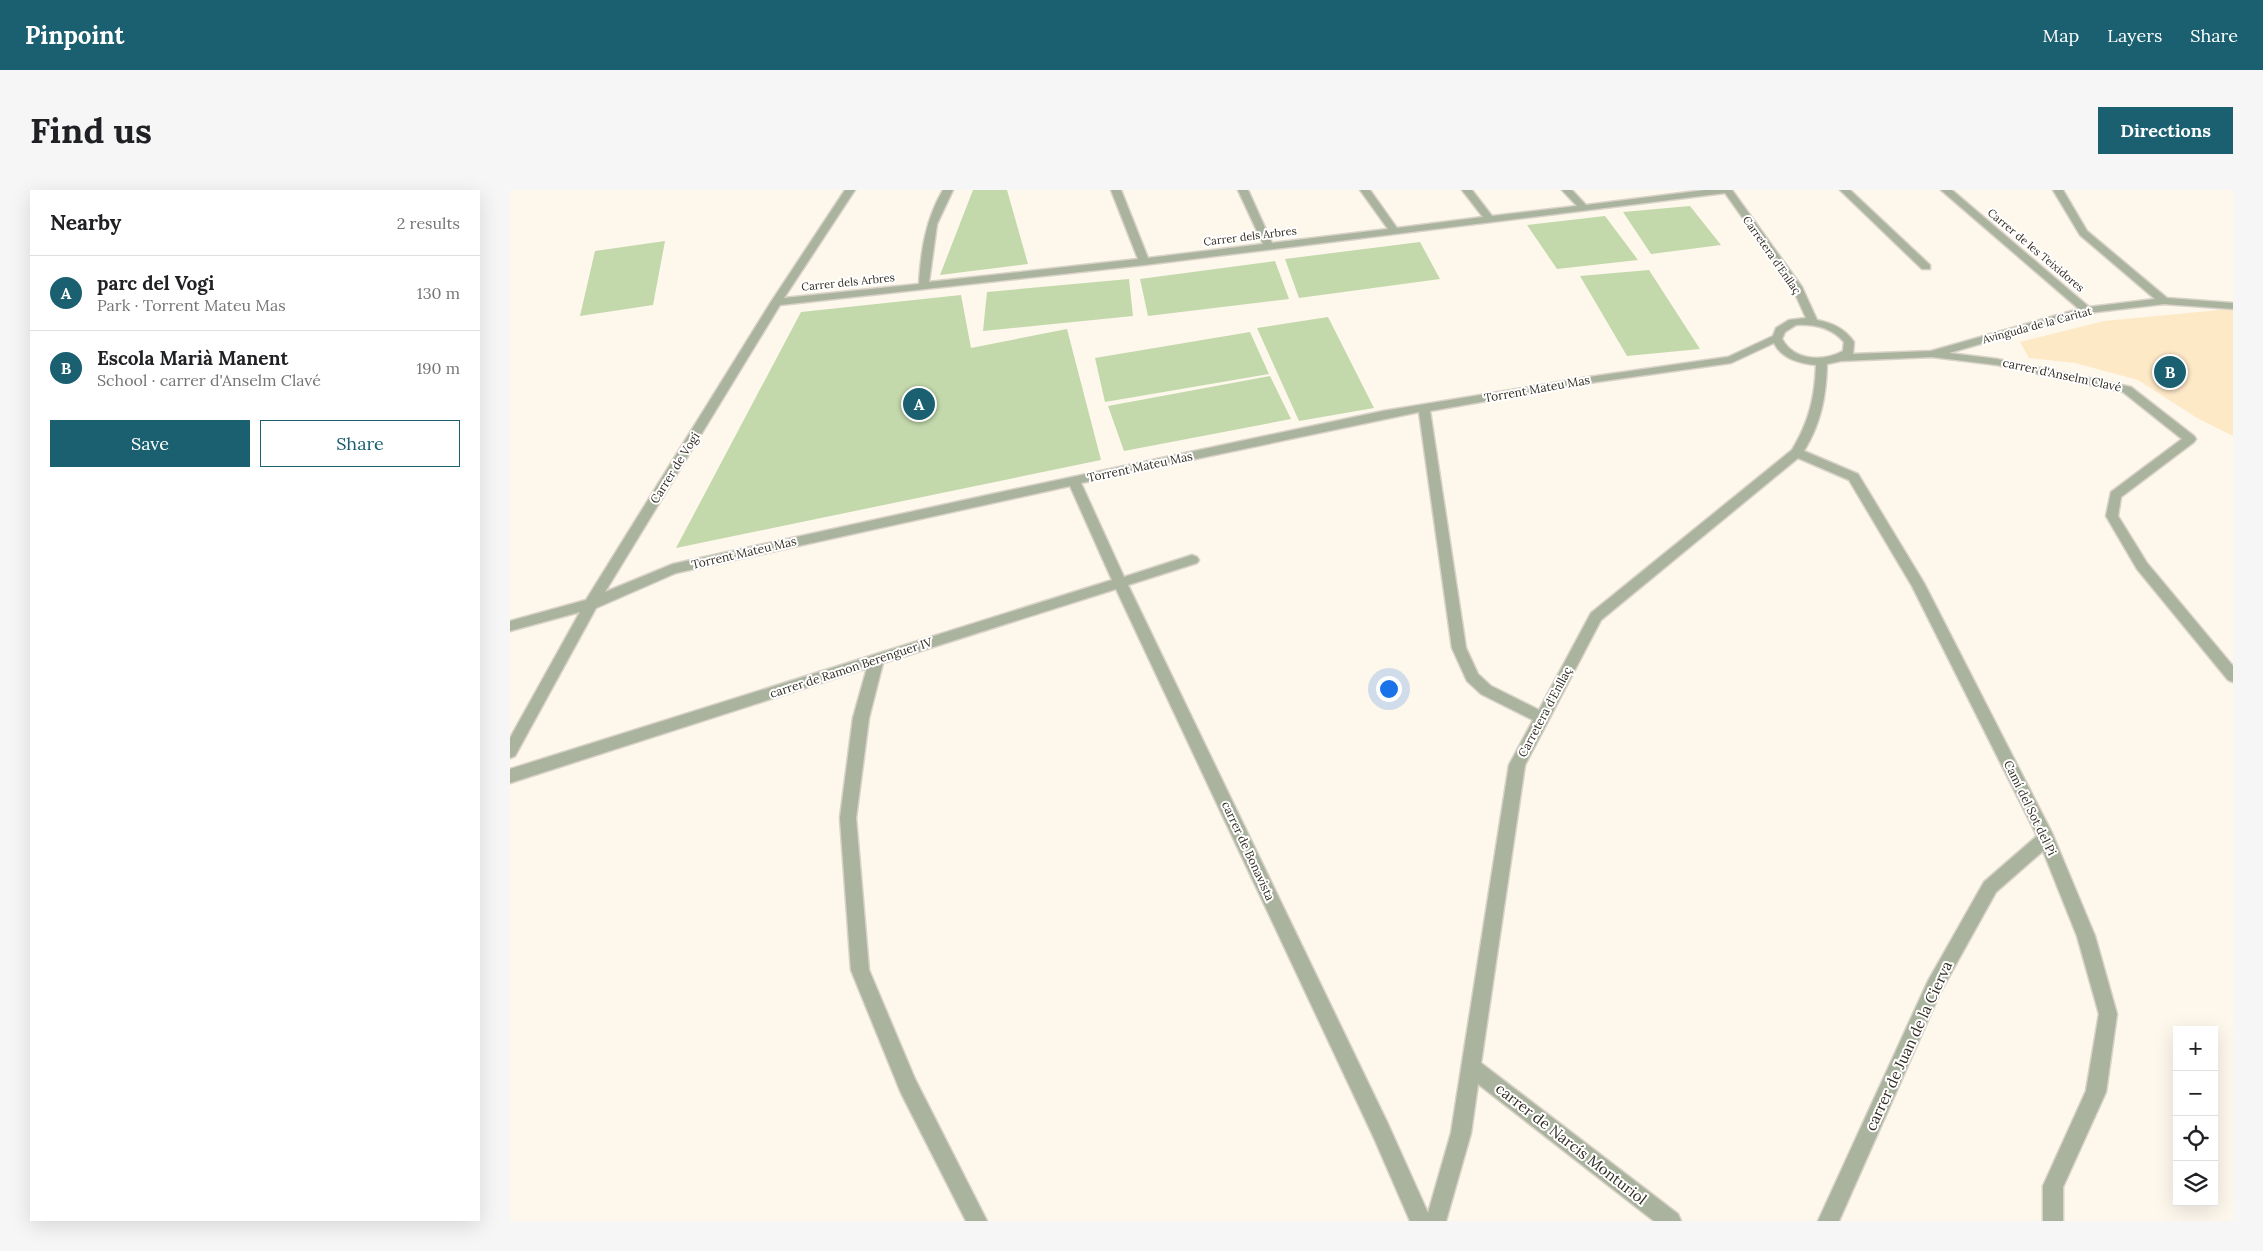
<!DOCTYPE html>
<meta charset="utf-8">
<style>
body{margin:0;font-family:Lora,serif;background:#f6f6f6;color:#202124}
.controls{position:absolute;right:15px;bottom:15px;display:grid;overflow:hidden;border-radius:0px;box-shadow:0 5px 20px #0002}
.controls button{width:45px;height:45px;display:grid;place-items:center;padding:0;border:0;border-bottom:1px solid #e0e0e0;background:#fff;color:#202124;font:25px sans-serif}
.you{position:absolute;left:878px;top:498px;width:18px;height:18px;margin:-12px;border:4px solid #fff;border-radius:50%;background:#1a73e8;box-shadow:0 0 0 8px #1a73e833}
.badge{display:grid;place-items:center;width:32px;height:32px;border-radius:50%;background:#1a6071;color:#fff;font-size:16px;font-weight:700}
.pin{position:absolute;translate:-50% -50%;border:2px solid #fff;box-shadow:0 1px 5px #0006}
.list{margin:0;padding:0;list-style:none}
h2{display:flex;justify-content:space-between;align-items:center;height:65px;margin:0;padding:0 20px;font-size:21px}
h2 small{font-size:16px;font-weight:400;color:#757577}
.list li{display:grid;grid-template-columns:32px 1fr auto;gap:15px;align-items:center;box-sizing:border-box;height:75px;padding:0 20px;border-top:1px solid #e0e0e0}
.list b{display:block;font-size:19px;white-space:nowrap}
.list p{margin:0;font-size:16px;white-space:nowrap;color:#757577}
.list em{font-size:16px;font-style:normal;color:#757577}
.actions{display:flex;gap:10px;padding:15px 20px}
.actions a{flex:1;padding:11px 0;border:1px solid #1a6071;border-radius:0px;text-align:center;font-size:18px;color:#1a6071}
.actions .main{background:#1a6071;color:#fff}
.icon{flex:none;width:28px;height:28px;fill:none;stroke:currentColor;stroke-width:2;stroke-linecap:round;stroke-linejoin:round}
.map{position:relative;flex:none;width:1723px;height:1031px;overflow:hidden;border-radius:0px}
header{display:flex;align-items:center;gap:30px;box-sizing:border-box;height:70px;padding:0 25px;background:#1a6071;color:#fff}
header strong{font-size:24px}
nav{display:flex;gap:28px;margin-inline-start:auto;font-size:18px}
.intro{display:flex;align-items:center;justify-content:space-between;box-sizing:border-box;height:120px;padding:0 30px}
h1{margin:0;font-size:35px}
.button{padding:12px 22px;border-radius:0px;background:#1a6071;color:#fff;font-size:18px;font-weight:700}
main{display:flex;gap:30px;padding:0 30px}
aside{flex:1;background:#fff;border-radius:0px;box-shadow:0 5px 20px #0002}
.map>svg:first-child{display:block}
</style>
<header>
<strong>Pinpoint</strong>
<nav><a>Map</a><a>Layers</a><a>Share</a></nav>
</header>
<div class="intro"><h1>Find us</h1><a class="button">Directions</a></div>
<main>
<aside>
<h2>Nearby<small>2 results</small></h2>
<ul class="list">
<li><span class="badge">A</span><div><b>parc del Vogi</b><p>Park · Torrent Mateu Mas</p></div><em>130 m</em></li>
<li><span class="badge">B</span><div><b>Escola Marià Manent</b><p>School · carrer d'Anselm Clavé</p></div><em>190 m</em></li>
</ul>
<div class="actions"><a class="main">Save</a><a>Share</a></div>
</aside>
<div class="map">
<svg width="1723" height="1031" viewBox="0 0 1723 1031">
<rect width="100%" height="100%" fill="#fef7ec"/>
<path fill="#fee9c7" d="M 1709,120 L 1723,120 L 1723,246 L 1687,228 L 1628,190 L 1565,173 L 1519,168 L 1510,152 L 1594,131 Z"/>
<path fill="#c3d9ab" d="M 463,0 L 497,0 L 518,74 L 430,85 Z
M 1180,16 L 1211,55 L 1141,64 L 1113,22 Z
M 1095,26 L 1128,70 L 1047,79 L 1017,35 Z
M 155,51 L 143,115 L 70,126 L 85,61 Z
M 910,52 L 930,89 L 789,108 L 775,69 Z
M 765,71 L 779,109 L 638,126 L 630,89 Z
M 1139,80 L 1190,159 L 1117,166 L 1070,86 Z
M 619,89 L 623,126 L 473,141 L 477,102 Z
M 451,105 L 461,158 L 557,139 L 591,270 L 166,358 L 291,122 Z
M 818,127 L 864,218 L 789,231 L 747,138 Z
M 740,142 L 759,184 L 595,212 L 585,168 Z
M 760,186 L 781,229 L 614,261 L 598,216 Z"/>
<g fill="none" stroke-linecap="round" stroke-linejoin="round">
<g stroke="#d9d2c8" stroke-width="3">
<path id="minor" d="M 335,0 L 345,0 L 274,108 L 409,94 C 411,60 416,29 433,0 L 443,0 L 427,34 L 419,92 L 628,69 L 601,0 L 611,0 L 638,68 L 753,54 L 728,0 L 738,0 L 762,53 L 878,39 L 850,0 L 860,0 L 887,38 L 973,27 L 952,0 L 962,0 L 982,26 L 1067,16 L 1052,0 L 1062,0 L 1076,15 L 1195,0 L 1222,0 L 1292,97 L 1307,130 C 1323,133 1335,139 1344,152 L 1343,164 L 1421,161 L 1569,119 L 1431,0 L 1442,0 L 1579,117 L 1645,109 L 1570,45 L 1543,0 L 1553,0 L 1577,41 L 1657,108 L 1723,113 L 1723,119 L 1654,114 L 1578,123 L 1439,163 L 1487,169 L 1621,197 L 1684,246 L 1686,249 L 1684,252 L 1611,307 L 1608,326 L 1637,373 L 1723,476 L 1723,492 L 1718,490 L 1627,379 L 1596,326 L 1601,302 L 1672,249 L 1613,202 L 1487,175 L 1422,167 L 1331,171 L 1317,174 C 1316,207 1311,233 1294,261 L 1348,284 L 1414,393 L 1542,643 L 1585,746 L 1607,824 L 1596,902 L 1553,997 L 1553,1031 L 1533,1031 L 1533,996 L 1576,901 L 1589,824 L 1567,746 L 1533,661 L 1486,702 L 1430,803 L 1329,1031 L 1308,1031 L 1418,791 L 1474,692 L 1527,646 L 1402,396 L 1339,290 L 1288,268 L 1091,430 L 1015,575 L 971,873 L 1168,1024 L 1171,1031 L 1144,1031 L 968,894 L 961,943 L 936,1031 L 900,1031 L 864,948 L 606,399 L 373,473 L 359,528 L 346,628 L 359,780 L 405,889 L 477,1031 L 456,1031 L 391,903 L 341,780 L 330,628 L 343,528 L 357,478 L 0,593 L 0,579 L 602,390 L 560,296 L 166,383 L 86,418 L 5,566 L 0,568 L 0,548 L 70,422 L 0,441 L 0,431 L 76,410 L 261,112 ZM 1215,3 L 1282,97 L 1296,128 L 1279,130 L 1266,138 L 1263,146 L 1218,167 L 1079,187 L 873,221 L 478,305 L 163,374 L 95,402 L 270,115 L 634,75 ZM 1286,135 C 1304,134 1321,137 1334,152 L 1333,161 C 1313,172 1284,171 1272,149 L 1275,142 ZM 1264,153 C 1272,169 1290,173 1306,175 C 1305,207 1299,232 1282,260 L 1081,423 L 1029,520 L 981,496 L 968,484 L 956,458 L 920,221 L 1079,193 L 1221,173 ZM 909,222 L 942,458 L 957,491 L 971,504 L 1023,530 L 999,575 L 941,943 L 918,1023 L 878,934 L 618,395 L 687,373 L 689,370 L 687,367 L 682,365 L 614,387 L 571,293 Z
M 1330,0 L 1340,0 L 1420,75 L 1420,79 L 1412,79 Z"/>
</g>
<use href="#minor" fill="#aab39e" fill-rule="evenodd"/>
</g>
<g text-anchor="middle" stroke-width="4" stroke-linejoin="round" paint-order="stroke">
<g font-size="11" fill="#322c22" stroke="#fff">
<text transform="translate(740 46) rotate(-7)" y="4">Carrer dels Arbres</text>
<text transform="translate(1526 60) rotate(40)" y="4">Carrer de les Teixidores</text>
<text transform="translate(1262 65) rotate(55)" y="4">Carretera d'Enllaç</text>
<text transform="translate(338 92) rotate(-6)" y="4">Carrer dels Arbres</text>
<text transform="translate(1527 135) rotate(-15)" y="4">Avinguda de la Caritat</text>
</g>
<g font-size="12" fill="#322c22" stroke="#fff">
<text transform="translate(1552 185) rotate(12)" y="4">carrer d'Anselm Clavé</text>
<text transform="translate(1027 199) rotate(-10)" y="4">Torrent Mateu Mas</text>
<text transform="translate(630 277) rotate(-12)" y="4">Torrent Mateu Mas</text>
<text transform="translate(165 278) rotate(-58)" y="4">Carrer de Vogi</text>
<text transform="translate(234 363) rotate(-13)" y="4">Torrent Mateu Mas</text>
<text transform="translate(341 478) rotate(-18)" y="4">carrer de Ramon Berenguer IV</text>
<text transform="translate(1035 522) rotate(-62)" y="4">Carretera d'Enllaç</text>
<text transform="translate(1520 618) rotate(64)" y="4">Camí del Sot del Pi</text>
<text transform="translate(738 661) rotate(65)" y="4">carrer de Bonavista</text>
</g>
<g font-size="15" fill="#322c22" stroke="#fff">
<text transform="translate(1399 856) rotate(-65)" y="5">carrer de Juan de la Cierva</text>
<text transform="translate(1061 954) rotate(38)" y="5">carrer de Narcís Monturiol</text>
</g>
</g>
</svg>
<div class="controls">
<button>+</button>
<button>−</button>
<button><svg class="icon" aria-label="locate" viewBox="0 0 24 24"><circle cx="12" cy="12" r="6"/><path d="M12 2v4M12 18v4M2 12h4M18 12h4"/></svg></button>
<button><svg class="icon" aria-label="layers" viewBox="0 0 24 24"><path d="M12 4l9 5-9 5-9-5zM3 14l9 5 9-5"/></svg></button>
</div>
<div class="you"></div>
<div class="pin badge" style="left:409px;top:214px">A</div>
<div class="pin badge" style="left:1660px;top:182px">B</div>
</div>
</main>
